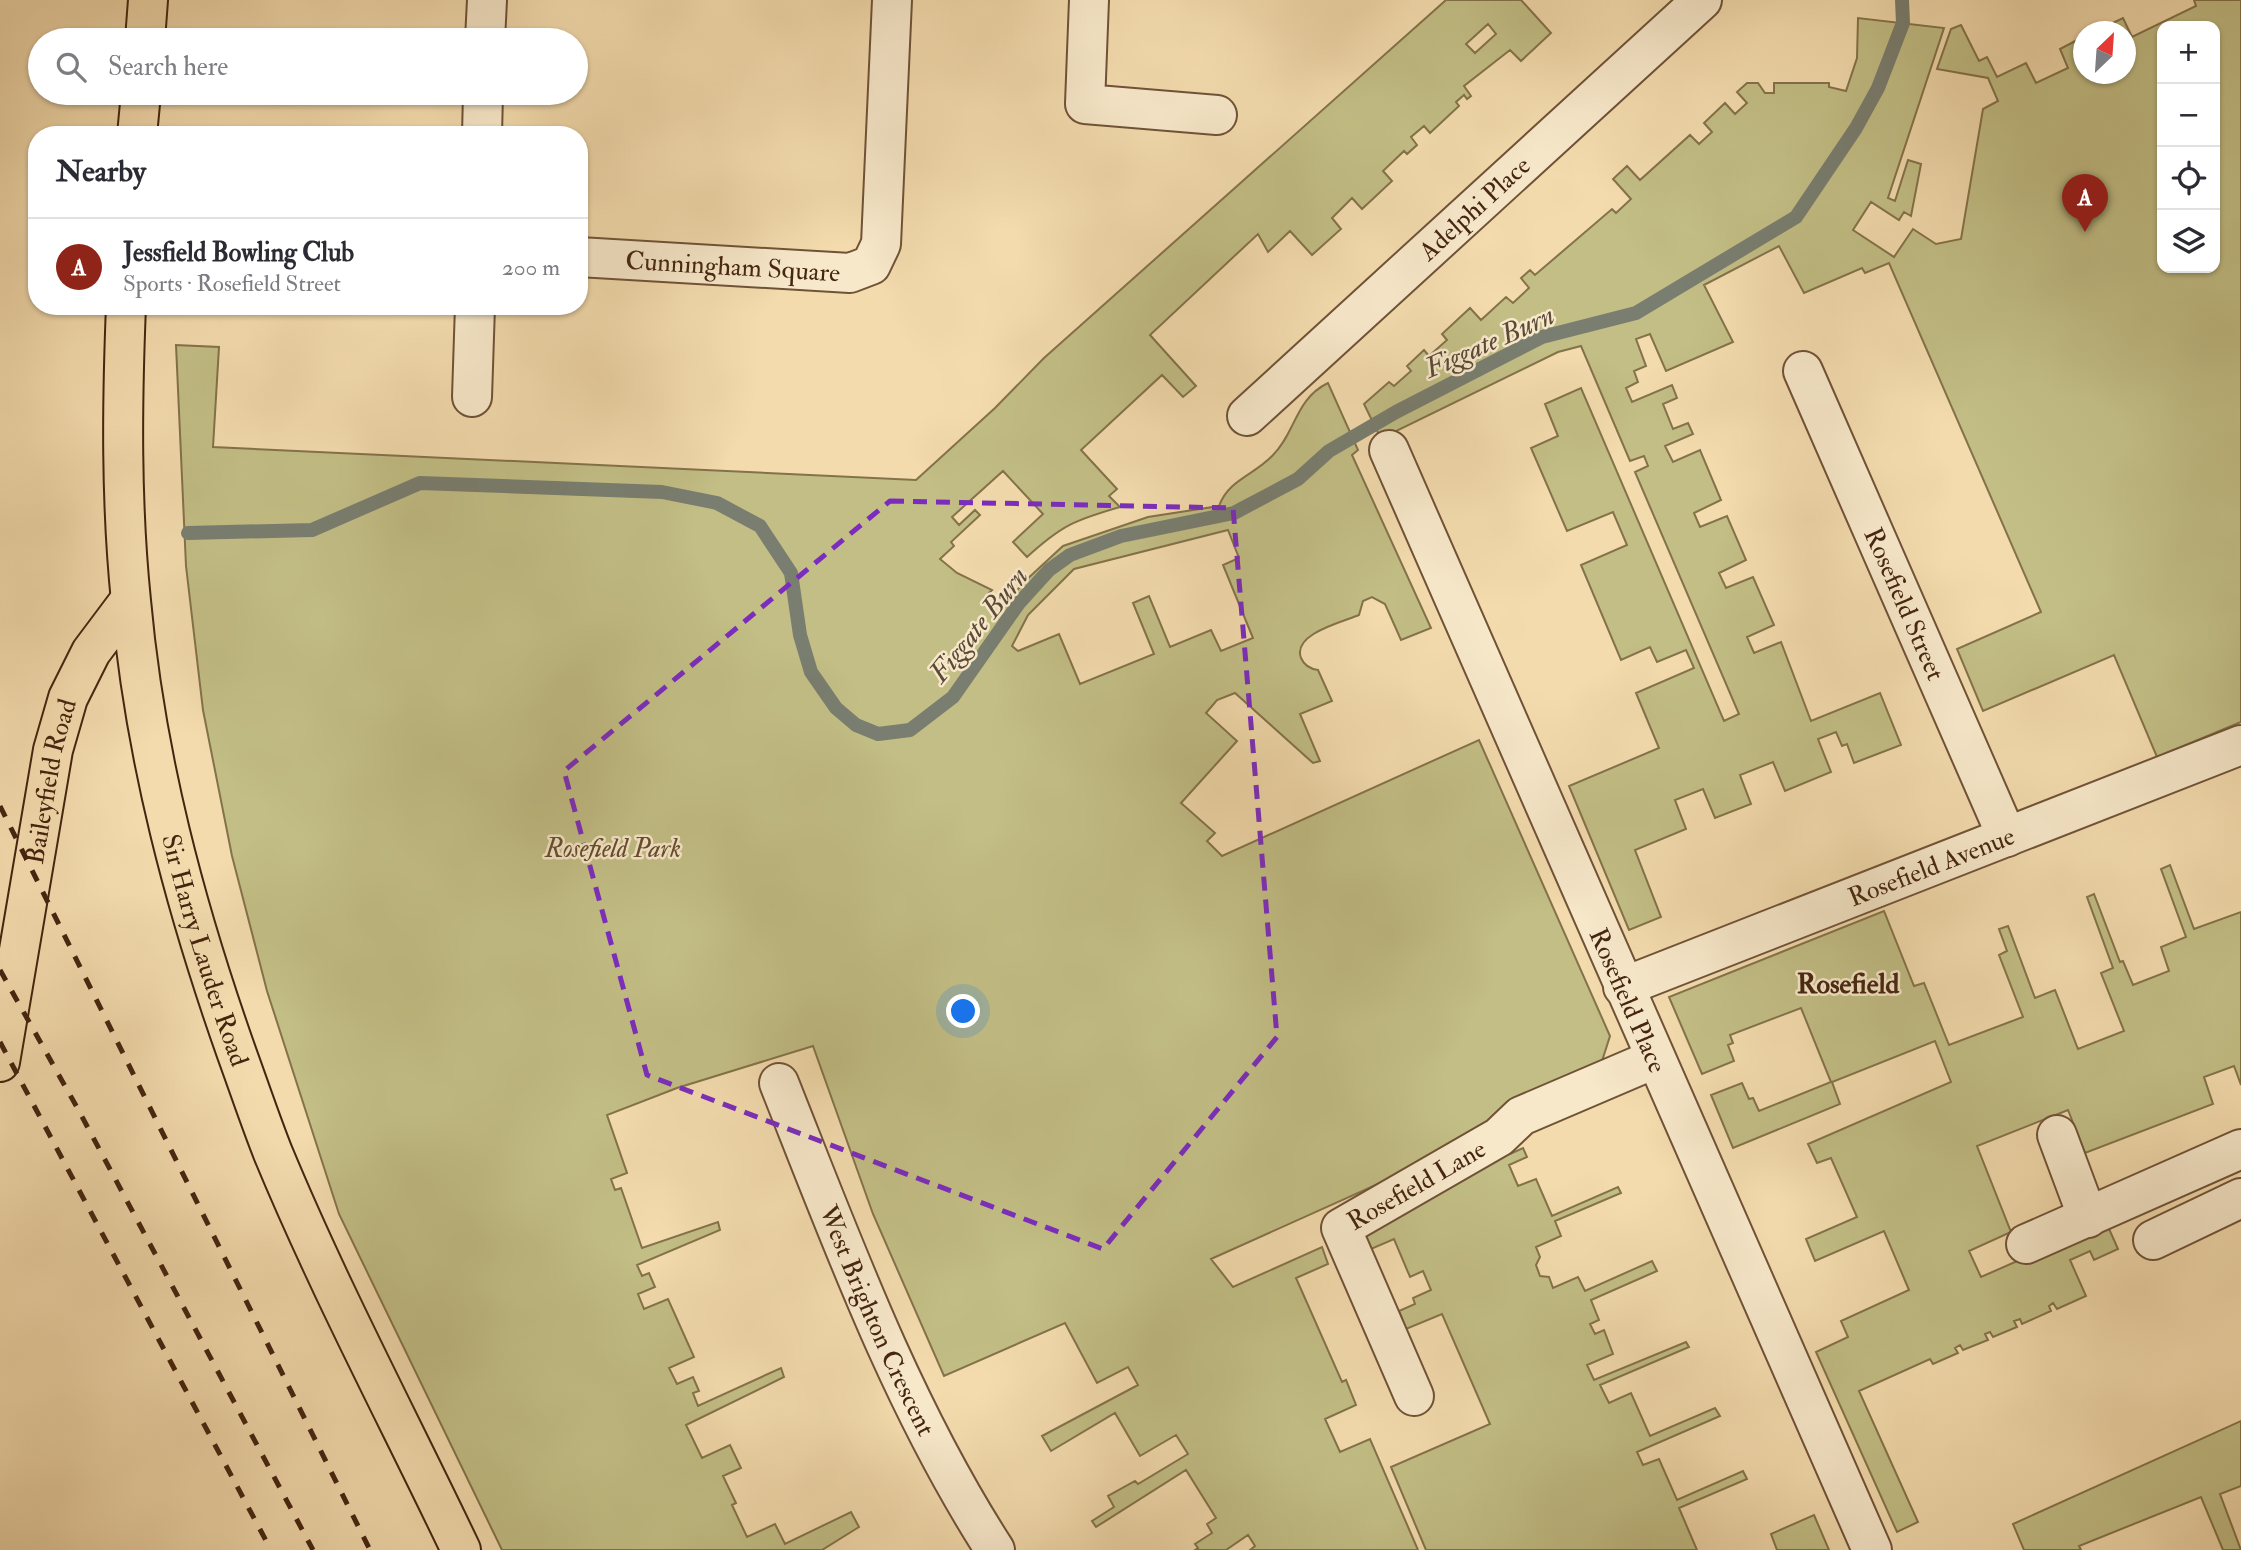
<!DOCTYPE html>
<meta charset="utf-8">
<style>
body{margin:0;font-family:"IM FELL Double Pica",serif;background:#f7f7f7;color:#2b2b33}
.controls{position:absolute;right:21px;top:21px;display:grid;overflow:hidden;border-radius:14px;box-shadow:0 2px 5px #0004}
.controls button{width:63px;height:63px;display:grid;place-items:center;padding:0;border:0;border-bottom:2px solid #e1e1e2;background:#fff;color:#2b2b33;font:35px sans-serif}
.compass{position:absolute;left:2073px;top:21px;width:63px;height:63px;border-radius:50%;background:#fff;box-shadow:0 2px 5px #0004;rotate:25deg}
.you{position:absolute;left:964px;top:1012px;width:24px;height:24px;margin:-18px;border:5px solid #fff;border-radius:50%;background:#1a73e8;box-shadow:0 0 0 10px #1a73e833}
.badge{display:grid;place-items:center;width:46px;height:46px;border-radius:50%;background:#8f2418;color:#fff;font-size:23px;font-weight:700}
.pin{position:absolute;translate:-50% -58px;filter:drop-shadow(0 2px 4px #0008)}
.pin::after{content:'';position:absolute;top:37px;width:24px;height:21px;background:inherit;clip-path:polygon(0 0,100% 0,50% 100%)}
.list{margin:0;padding:0;list-style:none}
h2{display:flex;justify-content:space-between;align-items:center;height:91px;margin:0;padding:0 28px;font-size:30px}
h2 small{font-size:23px;font-weight:400;color:#7c7c81}
.list li{display:grid;grid-template-columns:46px 1fr auto;gap:21px;align-items:center;box-sizing:border-box;height:98px;padding:0 28px;border-top:2px solid #e1e1e2}
.list b{display:block;font-size:26px;white-space:nowrap}
.list p{margin:0;font-size:23px;white-space:nowrap;color:#7c7c81}
.list em{font-size:23px;font-style:normal;color:#7c7c81}
.icon{flex:none;width:38px;height:38px;fill:none;stroke:currentColor;stroke-width:2;stroke-linecap:round;stroke-linejoin:round}
.map{position:relative;flex:none;width:2241px;height:1550px;overflow:hidden}
.search{position:absolute;background:#fff;box-shadow:0 2px 5px #0004;left:28px;top:28px;width:560px;height:77px;display:flex;align-items:center;gap:18px;box-sizing:border-box;padding:0 24px;border-radius:38px;color:#7c7c81;font-size:26px}
.panel{position:absolute;background:#fff;box-shadow:0 2px 5px #0004;left:28px;top:126px;width:560px;height:189px;border-radius:28px}
.map>svg:first-child{display:block}
</style>
<div class="map">
<svg width="2241" height="1550" viewBox="0 0 2241 1550">
<rect width="100%" height="100%" fill="#f3dbad"/>
<filter id="stains"><feTurbulence type="fractalNoise" baseFrequency=".00286" numOctaves="4"/><feColorMatrix values="0 0 0 0 .2 0 0 0 0 .09 0 0 0 0 .02 0 0 0 .5 -.17"/></filter>
<radialGradient id="worn" r=".72"><stop offset=".6" stop-color="#630" stop-opacity="0"/><stop offset="1" stop-color="#630" stop-opacity=".3"/></radialGradient>
<path fill="#c2be85" stroke="#84724a" stroke-width="2" fill-rule="evenodd" d="M 1446,0 L 1521,0 L 1551,33 L 1521,61 L 1510,50 L 1464,86 L 1471,96 L 1467,99 L 1464,95 L 1456,102 L 1459,106 L 1430,133 L 1424,126 L 1411,137 L 1417,145 L 1407,154 L 1404,151 L 1383,171 L 1392,181 L 1362,209 L 1352,198 L 1332,218 L 1341,229 L 1312,255 L 1290,231 L 1268,252 L 1258,234 L 1150,335 L 1196,386 L 1183,397 L 1162,375 L 1081,450 L 1117,489 L 1109,496 L 1120,507 C 1075,520 1062,525 1027,557 L 1013,542 L 1043,514 L 1003,471 L 952,517 L 959,525 L 975,510 L 980,515 L 951,542 L 954,546 L 940,559 L 957,573 L 992,590 L 984,598 L 998,613 L 1024,582 L 1063,546 L 1148,517 L 1219,506 C 1229,479 1255,475 1273,455 C 1296,432 1295,399 1328,383 L 1358,450 L 1352,455 L 1431,628 L 1401,640 L 1385,604 L 1372,597 L 1363,601 L 1359,615 C 1342,622 1292,634 1301,658 C 1304,665 1311,669 1318,670 L 1332,701 L 1300,714 L 1320,761 L 1313,763 L 1235,693 L 1217,700 L 1206,713 L 1237,741 L 1181,803 L 1215,833 L 1207,841 L 1222,856 L 1479,740 L 1610,1036 L 1602,1061 L 1478,1139 L 1211,1259 L 1233,1287 L 1322,1247 L 1328,1264 L 1296,1278 L 1342,1382 L 1346,1380 L 1356,1405 L 1325,1419 L 1340,1452 L 1370,1439 L 1418,1550 L 1250,1550 L 1255,1546 L 1248,1535 L 1226,1550 L 1195,1550 L 1198,1548 L 1195,1544 L 1212,1533 L 1207,1524 L 1216,1518 L 1186,1470 L 1096,1527 L 1092,1521 L 1114,1507 L 1108,1496 L 1135,1481 L 1138,1484 L 1188,1454 L 1176,1435 L 1140,1456 L 1115,1413 L 1051,1451 L 1042,1436 L 1138,1385 L 1128,1367 L 1097,1383 L 1065,1323 L 944,1376 L 873,1214 L 813,1046 L 677,1088 L 607,1115 L 627,1173 L 611,1179 L 615,1190 L 621,1188 L 642,1248 L 718,1222 L 720,1230 L 637,1265 L 642,1276 L 649,1273 L 655,1287 L 638,1294 L 644,1309 L 668,1299 L 694,1357 L 669,1368 L 677,1384 L 693,1377 L 699,1391 L 693,1393 L 698,1406 L 781,1368 L 784,1377 L 686,1425 L 702,1458 L 730,1445 L 741,1468 L 723,1476 L 736,1503 L 732,1505 L 747,1537 L 775,1524 L 785,1544 L 851,1512 L 859,1527 L 822,1550 L 502,1550 L 339,1214 L 267,991 L 232,856 L 203,710 L 186,566 L 176,345 L 219,347 L 213,447 L 916,480 L 995,408 L 1044,358 ZM 1488,24 L 1496,34 L 1475,53 L 1466,44 ZM 1228,530 L 1239,558 L 1223,565 L 1253,638 L 1221,651 L 1211,630 L 1170,647 L 1149,596 L 1133,603 L 1154,654 L 1080,684 L 1059,634 L 1018,651 L 1012,646 L 1028,615 L 1074,569 Z
M 2194,0 L 2241,0 L 2241,722 L 2157,757 L 2114,655 L 1983,711 L 1957,649 L 2041,612 L 1889,263 L 1865,273 L 1862,268 L 1804,293 L 1779,246 L 1704,285 L 1733,342 L 1666,371 L 1650,334 L 1636,339 L 1646,366 L 1634,371 L 1638,382 L 1626,388 L 1632,402 L 1672,385 L 1677,398 L 1663,404 L 1673,429 L 1688,423 L 1693,434 L 1665,446 L 1673,462 L 1700,450 L 1721,500 L 1694,513 L 1700,527 L 1727,516 L 1746,560 L 1719,573 L 1726,588 L 1753,577 L 1774,625 L 1747,637 L 1754,653 L 1781,642 L 1811,721 L 1880,693 L 1901,745 L 1854,763 L 1847,744 L 1842,746 L 1836,732 L 1818,739 L 1831,772 L 1785,791 L 1773,762 L 1740,775 L 1751,804 L 1715,818 L 1703,789 L 1675,800 L 1686,829 L 1635,850 L 1661,917 L 1629,930 L 1569,786 L 1659,748 L 1636,693 L 1694,668 L 1686,650 L 1657,662 L 1650,647 L 1621,660 L 1581,565 L 1627,545 L 1613,512 L 1567,531 L 1531,448 L 1558,436 L 1545,404 L 1581,388 L 1724,721 L 1739,714 L 1635,472 L 1648,466 L 1644,456 L 1630,461 L 1581,346 L 1558,352 L 1396,431 L 1384,445 L 1364,404 L 1389,382 L 1394,386 L 1411,371 L 1407,366 L 1424,350 L 1429,356 L 1447,340 L 1442,334 L 1470,308 L 1481,320 L 1506,297 L 1513,303 L 1529,288 L 1521,278 L 1530,270 L 1535,275 L 1612,209 L 1616,213 L 1631,199 L 1613,179 L 1627,166 L 1640,180 L 1690,135 L 1699,144 L 1712,132 L 1704,123 L 1725,103 L 1735,114 L 1747,103 L 1737,92 L 1747,83 L 1758,83 L 1765,93 L 1774,93 L 1774,83 L 1829,83 L 1829,87 L 1846,91 L 1857,58 L 1858,18 L 1944,28 L 1888,198 L 1895,201 L 1908,160 L 1921,164 L 1911,216 L 1904,212 L 1899,220 L 1871,202 L 1853,230 L 1894,257 L 1913,229 L 1936,244 L 1961,239 L 1983,109 L 1998,101 L 1988,78 L 1937,69 L 1951,29 L 1961,25 L 1979,61 L 1987,57 L 1997,77 L 2026,63 L 2036,83 L 2068,68 L 2060,49 L 2083,37 L 2084,74 L 2126,74 L 2126,32 L 2096,31 L 2123,18 L 2132,37 L 2196,6 ZM 2162,26 L 2215,26 L 2215,268 L 2162,268 Z
M 2170,865 L 2194,929 L 2241,912 L 2241,1085 L 2234,1066 L 2204,1077 L 2213,1104 L 2085,1153 L 2068,1110 L 1977,1146 L 2011,1232 L 1969,1251 L 1981,1277 L 2106,1222 L 2118,1249 L 2094,1260 L 2090,1251 L 2070,1260 L 2086,1296 L 2057,1309 L 2053,1303 L 2049,1306 L 2051,1311 L 2022,1324 L 2020,1319 L 2014,1321 L 2017,1327 L 1993,1337 L 1990,1332 L 1985,1334 L 1988,1340 L 1963,1350 L 1960,1345 L 1955,1348 L 1958,1353 L 1933,1364 L 1930,1359 L 1859,1391 L 1918,1522 L 1897,1532 L 1816,1352 L 1848,1337 L 1841,1321 L 1909,1290 L 1884,1231 L 1815,1261 L 1806,1239 L 1857,1217 L 1831,1158 L 1817,1163 L 1808,1144 L 1951,1082 L 1935,1041 L 1832,1082 L 1840,1104 L 1733,1148 L 1711,1095 L 1742,1083 L 1749,1099 L 1753,1098 L 1759,1111 L 1831,1082 L 1801,1008 L 1730,1035 L 1733,1043 L 1728,1045 L 1734,1061 L 1702,1074 L 1669,997 L 1884,911 L 1914,986 L 1924,983 L 1949,1045 L 2023,1017 L 1999,955 L 2007,951 L 1999,929 L 2008,926 L 2035,998 L 2055,990 L 2078,1049 L 2124,1031 L 2101,973 L 2113,968 L 2087,897 L 2094,894 L 2120,962 L 2123,961 L 2133,985 L 2169,971 L 2161,947 L 2186,937 L 2161,869 Z
M 1505,1145 L 1510,1154 L 1523,1148 L 1527,1157 L 1509,1165 L 1518,1186 L 1536,1179 L 1552,1216 L 1618,1187 L 1621,1193 L 1555,1221 L 1561,1236 L 1536,1247 L 1540,1257 L 1536,1265 L 1540,1276 L 1549,1277 L 1553,1288 L 1578,1277 L 1585,1291 L 1652,1261 L 1657,1271 L 1591,1300 L 1599,1320 L 1590,1324 L 1595,1334 L 1604,1330 L 1613,1354 L 1587,1365 L 1594,1380 L 1686,1342 L 1689,1347 L 1600,1385 L 1609,1403 L 1631,1393 L 1650,1436 L 1715,1408 L 1720,1416 L 1637,1452 L 1643,1465 L 1659,1459 L 1677,1500 L 1743,1471 L 1747,1479 L 1679,1508 L 1697,1550 L 1426,1550 L 1391,1467 L 1490,1424 L 1442,1314 L 1406,1329 L 1399,1311 L 1415,1304 L 1413,1298 L 1431,1290 L 1423,1271 L 1410,1277 L 1394,1239 L 1371,1249 L 1363,1230 Z
M 2241,1421 L 2241,1486 L 2220,1494 L 2241,1550 L 2223,1550 L 2201,1497 L 2079,1546 L 2081,1550 L 2024,1550 L 2013,1524 Z
M 1814,1515 L 1829,1550 L 1777,1550 L 1771,1534 Z"/>
<g fill="none" stroke-linecap="round" stroke-linejoin="round">
<path stroke="#797e70" stroke-width="14" d="M 188,533 L 312,530 L 420,483 L 662,492 L 717,503 L 760,526 L 791,573 L 800,635 L 811,672 L 836,708 L 856,725 L 878,734 L 910,730 L 953,697 L 1019,603 L 1049,570 L 1070,555 L 1121,536 L 1234,513 L 1298,479 L 1329,451 L 1396,412 L 1542,337 L 1636,313 L 1796,217 L 1856,128 L 1878,88 L 1903,23 L 1902,0"/>
<g stroke="#705237" stroke-width="42">
<g id="minor">
<path d="M 1089,0 L 1085,104 L 1217,115"/>
<path d="M 485,40 L 487,0"/>
<path d="M 482,135 L 483,93"/>
<path id="s1" d="M 579,257 L 850,273 L 871,265 L 881,244 L 892,0"/>
<path id="s2" d="M 1803,371 L 2007,837"/>
<path d="M 472,397 L 475,306"/>
<path id="s3" d="M 1247,416 L 1702,0"/>
<path id="s4" d="M 1389,450 C 1548,818 1708,1185 1872,1550"/>
<path id="s5" d="M 1623,987 L 2241,745"/>
<path id="s6" d="M 779,1083 C 842,1242 902,1406 995,1550"/>
<path d="M 2057,1135 L 2088,1218"/>
<path d="M 2153,1240 L 2241,1198"/>
<path d="M 2026,1244 L 2241,1149"/>
<path id="s7" d="M 1414,1396 L 1341,1228 L 1499,1137 L 1521,1116 L 1652,1060"/>
</g>
</g>
<g stroke="#452510" stroke-width="42">
<g id="major">
<path d="M 145,40 L 148,0"/>
<path d="M 137,135 L 141,93"/>
<path id="s8" d="M 126,306 C 122,405 121,503 131,601 C 145,757 185,907 237,1054 C 249,1087 260,1120 273,1153 C 329,1288 398,1418 461,1550"/>
<path id="s9" d="M 0,1062 L 53,750 L 68,698 L 91,652 L 130,600"/>
</g>
</g>
<use href="#minor" stroke="#f7e8ca" stroke-width="38"/>
<use href="#major" stroke="#f3dbad" stroke-width="38"/>
<path stroke="#452510" stroke-width="5" stroke-dasharray="12 12" stroke-linecap="butt" d="M 0,806 L 370,1550
M 0,970 L 79,1111 L 313,1550
M 0,1042 L 271,1550"/>
</g>
<path fill="none" stroke="#7b2cbf" stroke-width="5" stroke-dasharray="14 9" stroke-linejoin="round" d="M 890,501 L 1233,508 L 1277,1037 L 1103,1249 L 647,1075 L 564,771 Z"/>
<g text-anchor="middle" stroke-width="5" stroke-linejoin="round" paint-order="stroke">
<g font-size="26" fill="#452510" stroke="#f7e8ca">
<text dy="9" stroke="none"><textPath href="#s3" startOffset="308">Adelphi Place</textPath></text>
<text dy="9" stroke="none"><textPath href="#s1" startOffset="154">Cunningham Square</textPath></text>
<text dy="9" stroke="none"><textPath href="#s2" startOffset="254">Rosefield Street</textPath></text>
<text dy="9" stroke="none"><textPath href="#s9" startOffset="285">Baileyfield Road</textPath></text>
<text dy="9" stroke="none"><textPath href="#s5" startOffset="331">Rosefield Avenue</textPath></text>
<text dy="9" stroke="none"><textPath href="#s8" startOffset="653">Sir Harry Lauder Road</textPath></text>
<text dy="9" stroke="none"><textPath href="#s4" startOffset="600">Rosefield Place</textPath></text>
<text dy="9" stroke="none"><textPath href="#s7" startOffset="270">Rosefield Lane</textPath></text>
<text dy="9" stroke="none"><textPath href="#s6" startOffset="257">West Brighton Crescent</textPath></text>
</g>
<g font-size="26" font-style="italic" fill="#644b2d" stroke="#f7e8ca">
<text x="613" y="857">Rosefield Park</text>
</g>
<g font-size="28" font-style="italic" fill="#5b4a38" stroke="#f7e8ca">
<text transform="translate(1489 341) rotate(-24)" y="10">Figgate Burn</text>
<text transform="translate(978 624) rotate(-51)" y="10">Figgate Burn</text>
</g>
<g font-size="28" font-weight="bold" fill="#452510" stroke="#f7e8ca">
<text x="1848" y="993">Rosefield</text>
</g>
</g>
<rect width="100%" height="100%" filter="url(#stains)"/>
<rect width="100%" height="100%" fill="url(#worn)"/>
</svg>
<div class="controls">
<button>+</button>
<button>−</button>
<button><svg class="icon" aria-label="locate" viewBox="0 0 24 24"><circle cx="12" cy="12" r="6"/><path d="M12 2v4M12 18v4M2 12h4M18 12h4"/></svg></button>
<button><svg class="icon" aria-label="layers" viewBox="0 0 24 24"><path d="M12 4l9 5-9 5-9-5zM3 14l9 5 9-5"/></svg></button>
</div>
<svg class="compass" viewBox="-18 -18 36 36"><path d="M0-13l5 13h-10z" fill="#e53935"/><path d="M0 13l5-13h-10z" fill="#7c7c81"/></svg>
<div class="you"></div>
<div class="pin badge" style="left:2085px;top:232px">A</div>
<div class="search"><svg class="icon" aria-label="search" viewBox="0 0 24 24"><circle cx="10" cy="10" r="6"/><path d="M15 15l6 6"/></svg>Search here</div>
<section class="panel">
<h2>Nearby<small></small></h2>
<ul class="list">
<li><span class="badge">A</span><div><b>Jessfield Bowling Club</b><p>Sports · Rosefield Street</p></div><em>200 m</em></li>
</ul>
</section>
</div>
